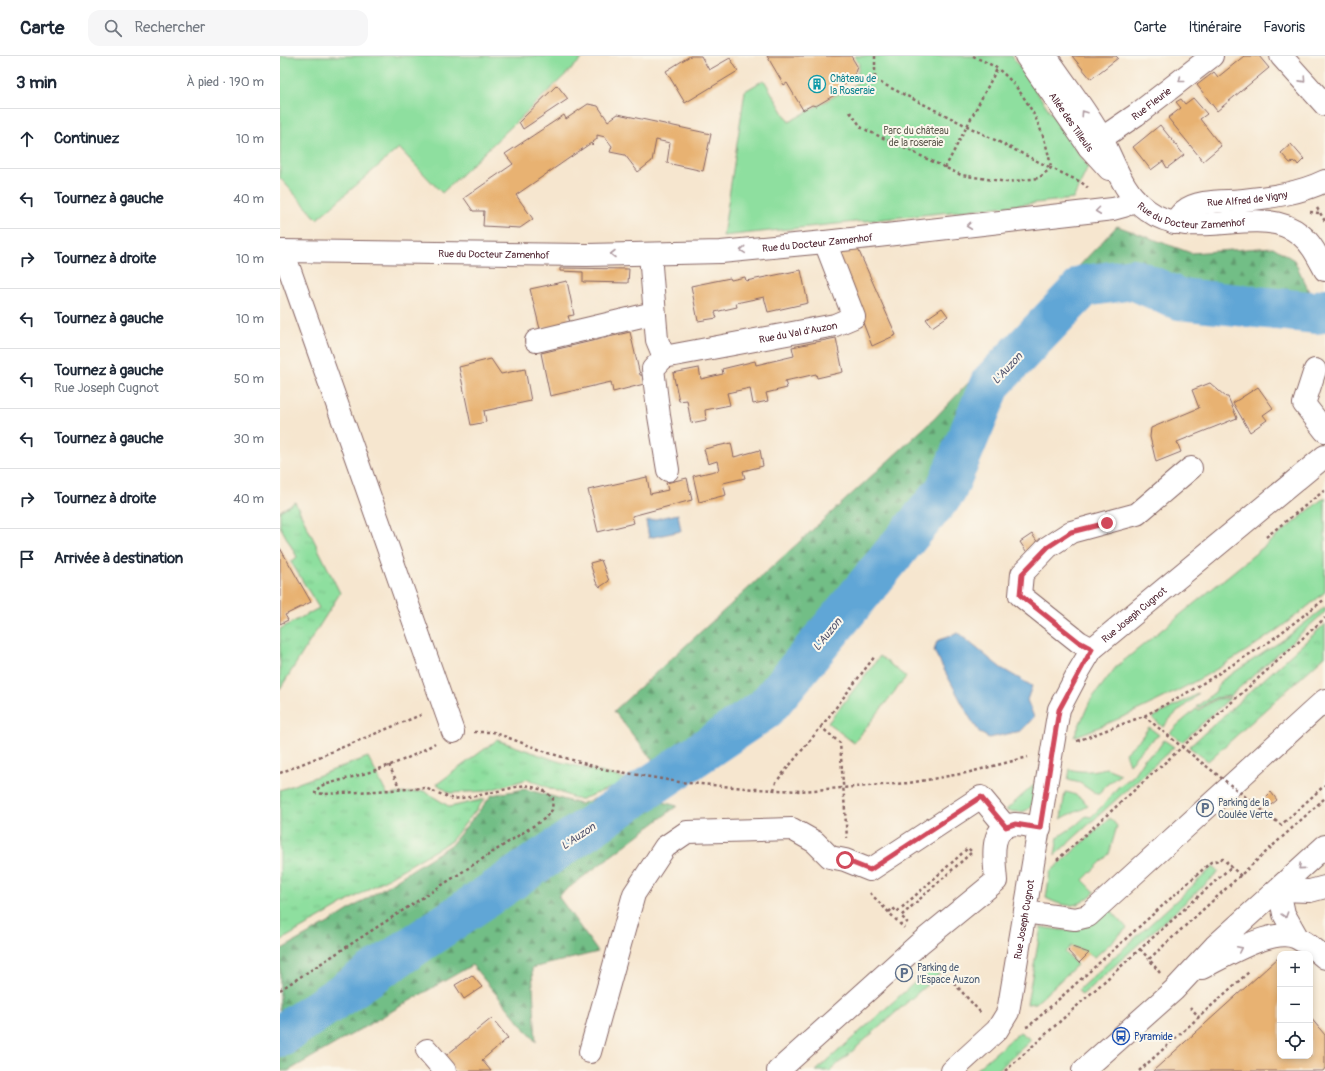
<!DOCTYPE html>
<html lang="fr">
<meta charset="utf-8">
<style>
body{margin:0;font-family:Pangolin,sans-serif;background:#f6f6f7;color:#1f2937}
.controls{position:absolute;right:12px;bottom:12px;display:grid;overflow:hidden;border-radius:8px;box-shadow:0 2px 6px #0003}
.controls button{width:36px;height:36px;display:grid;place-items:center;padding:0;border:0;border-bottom:1px solid #e0e1e3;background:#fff;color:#1f2937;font:20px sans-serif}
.stop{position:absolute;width:12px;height:12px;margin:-9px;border:3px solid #d1495b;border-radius:50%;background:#fff}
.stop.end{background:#d1495b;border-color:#fff;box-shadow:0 1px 4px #0008}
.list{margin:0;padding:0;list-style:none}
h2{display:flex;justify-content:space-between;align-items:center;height:52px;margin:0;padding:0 16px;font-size:17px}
h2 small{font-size:13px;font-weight:400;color:#747a83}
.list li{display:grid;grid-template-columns:26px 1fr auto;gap:12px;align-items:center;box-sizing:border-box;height:60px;padding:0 16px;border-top:1px solid #e0e1e3}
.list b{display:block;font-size:15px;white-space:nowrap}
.list p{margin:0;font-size:13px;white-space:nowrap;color:#747a83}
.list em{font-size:13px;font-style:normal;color:#747a83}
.icon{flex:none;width:22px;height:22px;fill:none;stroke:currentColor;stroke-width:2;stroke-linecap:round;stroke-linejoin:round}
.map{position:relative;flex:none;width:1045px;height:1015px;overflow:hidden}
header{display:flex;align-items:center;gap:24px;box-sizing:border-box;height:56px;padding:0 20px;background:#fff;border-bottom:1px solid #e0e1e3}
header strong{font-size:19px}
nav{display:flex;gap:22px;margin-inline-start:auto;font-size:14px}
.search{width:280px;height:36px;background:#f6f6f7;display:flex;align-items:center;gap:10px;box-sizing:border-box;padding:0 14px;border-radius:12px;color:#747a83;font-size:15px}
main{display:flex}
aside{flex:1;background:#fff}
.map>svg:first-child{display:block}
</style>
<header>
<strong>Carte</strong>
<div class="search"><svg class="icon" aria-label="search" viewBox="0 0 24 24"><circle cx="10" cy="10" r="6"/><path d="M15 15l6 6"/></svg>Rechercher</div>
<nav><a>Carte</a><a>Itinéraire</a><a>Favoris</a></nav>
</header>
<main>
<aside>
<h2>3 min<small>À pied · 190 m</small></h2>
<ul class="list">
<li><svg class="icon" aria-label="ahead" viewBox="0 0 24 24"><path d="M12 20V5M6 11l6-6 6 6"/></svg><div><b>Continuez</b></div><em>10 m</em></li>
<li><svg class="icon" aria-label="left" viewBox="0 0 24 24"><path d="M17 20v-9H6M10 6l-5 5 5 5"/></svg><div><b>Tournez à gauche</b></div><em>40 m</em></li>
<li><svg class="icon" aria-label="right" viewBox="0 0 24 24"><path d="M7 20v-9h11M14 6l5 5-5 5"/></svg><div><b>Tournez à droite</b></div><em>10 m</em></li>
<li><svg class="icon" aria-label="left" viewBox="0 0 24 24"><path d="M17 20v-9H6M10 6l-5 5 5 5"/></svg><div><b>Tournez à gauche</b></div><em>10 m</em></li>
<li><svg class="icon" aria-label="left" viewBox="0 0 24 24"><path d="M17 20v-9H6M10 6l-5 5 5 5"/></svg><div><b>Tournez à gauche</b><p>Rue Joseph Cugnot</p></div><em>50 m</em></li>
<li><svg class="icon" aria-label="left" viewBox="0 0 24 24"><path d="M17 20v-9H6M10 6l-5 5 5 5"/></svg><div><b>Tournez à gauche</b></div><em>30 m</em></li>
<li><svg class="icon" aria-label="right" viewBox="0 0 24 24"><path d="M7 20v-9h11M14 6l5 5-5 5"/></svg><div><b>Tournez à droite</b></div><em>40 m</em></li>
<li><svg class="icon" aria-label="arrive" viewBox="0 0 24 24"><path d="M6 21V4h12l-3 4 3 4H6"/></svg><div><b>Arrivée à destination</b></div></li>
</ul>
</aside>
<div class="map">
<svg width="1045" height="1015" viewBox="0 0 1045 1015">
<defs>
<pattern id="grass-tufts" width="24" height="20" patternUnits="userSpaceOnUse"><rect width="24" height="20" fill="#8edf9f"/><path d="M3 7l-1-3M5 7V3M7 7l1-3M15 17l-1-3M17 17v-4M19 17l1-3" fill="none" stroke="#7cbf89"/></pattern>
<pattern id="forest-firs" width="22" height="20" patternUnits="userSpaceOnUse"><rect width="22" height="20" fill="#72be86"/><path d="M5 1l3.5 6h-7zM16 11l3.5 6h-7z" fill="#609a6e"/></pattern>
</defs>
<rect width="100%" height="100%" fill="#fbf7ec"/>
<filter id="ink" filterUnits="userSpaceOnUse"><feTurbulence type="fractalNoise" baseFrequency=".025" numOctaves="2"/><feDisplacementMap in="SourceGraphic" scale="8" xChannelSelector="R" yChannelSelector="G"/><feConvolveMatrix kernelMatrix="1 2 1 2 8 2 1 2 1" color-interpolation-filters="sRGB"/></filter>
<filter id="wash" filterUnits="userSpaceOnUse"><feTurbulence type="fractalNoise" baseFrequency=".012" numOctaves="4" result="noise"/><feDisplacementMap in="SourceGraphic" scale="16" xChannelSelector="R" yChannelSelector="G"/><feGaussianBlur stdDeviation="0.9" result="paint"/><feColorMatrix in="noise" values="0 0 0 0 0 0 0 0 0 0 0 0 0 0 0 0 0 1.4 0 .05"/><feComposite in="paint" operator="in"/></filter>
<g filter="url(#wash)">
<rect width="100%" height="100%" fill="#f6e6cf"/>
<path fill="url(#grass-tufts)" stroke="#6c7f65" d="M 15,446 L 60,537 L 0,633 L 0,573 L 39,552 L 11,506 L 17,501 L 0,470 L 0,455 Z
M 1045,568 L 1045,600 L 928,705 L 909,691 Z
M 217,684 L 277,705 L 351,724 L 299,744 L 248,723 L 206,735 L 170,737 L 157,728 Z
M 88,701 L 107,739 L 144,735 L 170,751 L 205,743 L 171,785 L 0,885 L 0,734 Z
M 653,910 L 660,917 L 550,1015 L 536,1015 Z
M 740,976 L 751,984 L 717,1015 L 694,1015 Z"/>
<path fill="url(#forest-firs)" stroke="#5e6e58" d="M 837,170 L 911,197 L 993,191 L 1014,204 L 1035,248 L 904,235 L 852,214 L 801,223 L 702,326 L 660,430 L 480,648 L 377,710 L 334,655 L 654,363 Z
M 245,733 L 300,748 L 340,734 L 397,750 L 278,840 L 318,896 L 252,912 L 256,986 L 192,909 L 8,1015 L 0,1015 L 0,894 L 50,866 L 171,789 L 212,739 Z"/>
<path fill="#8edf9f" stroke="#6c7f65" d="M 0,0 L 305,0 L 162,137 L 119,92 L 37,163 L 0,122 Z
M 574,0 L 732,0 L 808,111 L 793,143 L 443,180 L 465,35 L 484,24 L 509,66 L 576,28 L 579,8 Z
M 1045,441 L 1045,536 C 971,600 885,646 794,681 L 810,645 L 836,611 Z
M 1045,551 L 1045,556 L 950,640 L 935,642 L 919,652 L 916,651 L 935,636 L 941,625 L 1006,582 Z
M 600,600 L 626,621 L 574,687 L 548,667 Z
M 919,637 C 907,649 894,657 883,671 L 872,662 Z
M 950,642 L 902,686 L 890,677 C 897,668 908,661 916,653 L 919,654 L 936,643 Z
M 869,671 L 879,679 L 867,688 L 849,708 L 845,697 L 861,682 Z
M 884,684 L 894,691 L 775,799 L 778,781 L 796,769 L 806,760 L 811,761 L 825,747 L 838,731 L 852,721 L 864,703 L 877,694 Z
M 826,712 L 841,718 L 825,730 L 820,738 L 816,738 L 800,727 L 788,724 L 790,713 C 802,717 813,715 826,712 Z
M 756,727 C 752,750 754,759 727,755 L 726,754 Z
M 785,736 C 794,737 803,742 808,750 C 799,756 790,757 781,763 Z
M 830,762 L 837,770 L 829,798 L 803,824 L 815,836 C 798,852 787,853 766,842 L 770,816 Z
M 933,811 L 939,816 L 802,939 L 798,934 Z
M 829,852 L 847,872 L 815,901 L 791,890 L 785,896 L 797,909 L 756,947 L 747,948 L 761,871 C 797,877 801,877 829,852 Z"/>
<path fill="#60a6d6" stroke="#556280" d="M 398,458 L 401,475 L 369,482 L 366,465 Z
M 678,577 L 721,612 L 752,630 L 747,644 L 754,661 L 741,675 L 709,682 L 700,677 L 690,662 L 654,595 L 657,585 Z"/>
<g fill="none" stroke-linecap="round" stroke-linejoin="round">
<path stroke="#60a6d6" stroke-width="42" d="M 0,980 L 485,653 L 666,434 L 711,327 L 804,230 L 853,223 L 899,243 L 1037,257 L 1045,253"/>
</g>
<g id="blocks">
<path fill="#e8b272" d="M 410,0 L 421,0 L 429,14 L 450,2 L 458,15 L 405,47 L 386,15 Z
M 487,0 L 571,0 L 577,10 L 573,24 L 559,32 L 558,37 L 536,50 L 532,49 L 523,54 L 507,27 L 504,29 Z
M 792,0 L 836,0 L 838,2 L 811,23 Z
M 964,0 L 979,0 L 989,12 L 937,55 L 917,29 L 934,16 L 938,21 Z
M 277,29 L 288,43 L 243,73 L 239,66 Z
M 913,42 L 927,58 L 920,63 L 941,90 L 923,105 L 888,62 L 901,52 L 896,46 L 901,43 L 905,48 Z
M 308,48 L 318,50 L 328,65 L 338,58 L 431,78 L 423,115 L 387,107 L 390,87 L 376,84 L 372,105 L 358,116 L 345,99 L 330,96 L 332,90 L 325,81 L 317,79 L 317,83 L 313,86 L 314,87 L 312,89 L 311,87 L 236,139 L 253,163 L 240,172 L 203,170 L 204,155 L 193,155 L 184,142 L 233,108 L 225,98 L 284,59 L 286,63 Z
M 880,69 L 904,99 L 887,112 L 883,105 L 871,114 L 853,91 Z
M 1011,88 L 1024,103 L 1018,109 L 1016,106 L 1010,107 L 1001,97 Z
M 578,193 L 616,279 L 592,290 L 555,194 Z
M 280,212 L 349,213 L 348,227 L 303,226 L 303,216 L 280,215 Z
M 521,214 L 528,247 L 488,256 L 484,241 L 456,247 L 457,251 L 435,256 L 437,262 L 418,265 L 411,230 L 450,222 L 451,224 L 465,221 L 466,225 Z
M 287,225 L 294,259 L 288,260 L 290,266 L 260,273 L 250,233 Z
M 662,252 L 668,260 L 652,271 L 646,263 Z
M 350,276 L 360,319 L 362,319 L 364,328 L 333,336 L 331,326 L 270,340 L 261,297 Z
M 556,282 L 563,316 L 537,322 L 536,318 L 505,325 L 507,332 L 486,337 L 488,345 L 473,348 L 470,332 L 447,337 L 450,349 L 425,354 L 426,364 L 411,367 L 407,344 L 399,345 L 393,317 L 419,312 L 421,323 L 443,318 L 442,313 L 475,305 L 476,309 L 514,300 L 512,291 Z
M 211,303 L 221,318 L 245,313 L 251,345 L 204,355 L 206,366 L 191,369 L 179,311 Z
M 930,327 L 946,341 L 948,341 L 957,362 L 897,386 L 901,396 L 876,406 L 870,381 L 871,372 L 919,352 L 912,334 Z
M 978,331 L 993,352 L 983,359 L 987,364 L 970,376 L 953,347 Z
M 451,387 L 454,401 L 480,394 L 483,410 L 463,415 L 465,422 L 443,427 L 446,439 L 419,446 L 413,420 L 439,414 L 437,405 L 428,408 L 424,393 Z
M 367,421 L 370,438 L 388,434 L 386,427 L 407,422 L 412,444 L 352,460 L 354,467 L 318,476 L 308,434 Z
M 752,478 L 760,490 L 748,498 L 740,486 Z
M 0,492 L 31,546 L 5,559 L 8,564 L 0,568 Z
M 321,504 L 329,525 L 320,531 L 316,526 L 310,507 Z
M 991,736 L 997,744 L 991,749 L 985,742 Z
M 792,891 L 809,897 L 799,907 L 788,895 Z
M 998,902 L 1000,905 L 1000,1000 L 1030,1000 L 1030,961 L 1045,979 L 1045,1012 L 1043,1015 L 873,1015 Z
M 192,919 L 202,931 L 184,943 L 175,929 Z
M 212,962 L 228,982 L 202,1004 L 211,1015 L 173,1015 L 163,1002 Z"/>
</g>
</g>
<g filter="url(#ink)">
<use href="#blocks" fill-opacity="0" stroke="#866564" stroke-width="1"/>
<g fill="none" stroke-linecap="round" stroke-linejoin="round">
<g stroke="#866564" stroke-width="24">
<g id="minor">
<path id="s1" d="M 746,0 L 809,91 L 829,113"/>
<path id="s2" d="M 766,0 C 784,27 806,54 822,83 C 835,108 843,137 867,154 C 914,189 981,145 1021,179 C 1032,188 1038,201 1045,214"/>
<path d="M 1001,0 L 1045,49"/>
<path id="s3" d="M 809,91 L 856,59 L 932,0"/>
<path id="s4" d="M 894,167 C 897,163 900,158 904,155 C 918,143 946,146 964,144 C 992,141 1020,137 1045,125"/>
<path id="s5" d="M 0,195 L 307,199 L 441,196 L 545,186 L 833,153 L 844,150 L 855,143"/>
<path d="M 3,195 L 173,676"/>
<path id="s6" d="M 370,198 L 377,284 L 384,301 L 555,269 L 574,261 L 545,186"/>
<path d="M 256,285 L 374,257"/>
<path d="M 384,301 L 373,313 L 379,360 L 388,414"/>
<path d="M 1035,314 L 1024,348 L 1045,375"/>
<path d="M 812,593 L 799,586 L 740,539 L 742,518 L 768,491 L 791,476 L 857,458 L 911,412"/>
<path d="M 999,834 L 1004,858 L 1017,881"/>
<path d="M 999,834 L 1030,835 L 1045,831"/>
<path d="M 745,856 L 795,863 L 808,860 L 1045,644"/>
<path d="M 922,912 C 944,901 994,870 1017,882 C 1027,887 1037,895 1045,902"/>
<path d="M 147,994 L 165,1015"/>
<path d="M 310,996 L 354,838 L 385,791 L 407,776 L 512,773 L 535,786 L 550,801 L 565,804 L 590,814 L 701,741 L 726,771"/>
<path d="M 498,1015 L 639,888 L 716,825 C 715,806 707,771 735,768 C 743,768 752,771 760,772"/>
<path id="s7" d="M 672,1015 L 717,974 L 728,956 L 779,653 L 799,615 L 812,593 L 1045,400"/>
<path d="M 803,1015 L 894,934 L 935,890 L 1045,790"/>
</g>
</g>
<path stroke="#866564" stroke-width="2.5" stroke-dasharray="3 3" stroke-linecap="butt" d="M 595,0 L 595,24 L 771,112
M 693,0 C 701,4 711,8 718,13 C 747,36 766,77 771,112
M 570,56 L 582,72 L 681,119 L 727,126 L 759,122 L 771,112 L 801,126 L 808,132
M 665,112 L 717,13
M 1037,152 L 1045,165
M 1030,156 L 1039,157
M 986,481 L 1045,434
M 864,660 L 907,695
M 541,671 L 595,600
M 194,676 L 213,676 L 269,697 L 323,713 L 399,726 L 475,733 L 520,735 L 629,727 L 686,717 L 748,701
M 797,685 L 864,660 L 912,634 L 989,586 L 1045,543
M 109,709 L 120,733
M 0,717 L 143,658
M 494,734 L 496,726 L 541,671 L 560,687 L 567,782
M 976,749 L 1001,769 L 1045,729
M 777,804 L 1045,562
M 590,837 L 624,872
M 609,856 L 613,852 L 617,856 L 688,792 L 692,796 L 621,860 L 627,866 L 626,867
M 860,893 L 869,903
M 654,905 L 701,957
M 880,917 L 869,903 L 1045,742
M 0,934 L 264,763 L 272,754 L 273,742 L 263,734 L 245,729 L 196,740 L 173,743 L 145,732 L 45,738 L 35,737 L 40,730 C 79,719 120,710 155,687
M 910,951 L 919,961
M 746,971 L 749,970 L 931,806 L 943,803 L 961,820
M 725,1015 L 951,811
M 859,1015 L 970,915"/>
<use href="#minor" stroke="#fff" stroke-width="22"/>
<path stroke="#866564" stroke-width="2.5" stroke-dasharray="3 3" stroke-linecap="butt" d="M 907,695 L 976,749"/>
</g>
<defs><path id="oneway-chevron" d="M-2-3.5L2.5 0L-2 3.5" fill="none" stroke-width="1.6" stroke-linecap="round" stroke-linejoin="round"/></defs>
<g stroke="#ae9aa0">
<use href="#oneway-chevron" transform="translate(901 24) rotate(142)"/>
<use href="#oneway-chevron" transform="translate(1023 24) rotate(48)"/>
<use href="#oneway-chevron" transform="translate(804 57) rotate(-124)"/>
<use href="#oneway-chevron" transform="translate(818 155) rotate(173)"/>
<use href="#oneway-chevron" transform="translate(689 170) rotate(173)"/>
<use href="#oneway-chevron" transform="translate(463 194) rotate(175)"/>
<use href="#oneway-chevron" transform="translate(333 198) rotate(180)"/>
<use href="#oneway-chevron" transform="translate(1021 811) rotate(139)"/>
<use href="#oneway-chevron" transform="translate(1005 859) rotate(72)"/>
<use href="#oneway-chevron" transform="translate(960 893) rotate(-26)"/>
</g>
</g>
<g fill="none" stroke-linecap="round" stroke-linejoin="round" filter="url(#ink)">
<path stroke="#d1495b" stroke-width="5" d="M 565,804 L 590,814 L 701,741 L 726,771 L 735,768 L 760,772 L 779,654 L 812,593 L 799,586 L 740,539 L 742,518 L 768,491 L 791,476 L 827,467"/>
</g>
<defs>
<g id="building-ring" transform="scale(0.9)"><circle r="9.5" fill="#fbf7ec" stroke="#0f9aa8" stroke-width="1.5"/><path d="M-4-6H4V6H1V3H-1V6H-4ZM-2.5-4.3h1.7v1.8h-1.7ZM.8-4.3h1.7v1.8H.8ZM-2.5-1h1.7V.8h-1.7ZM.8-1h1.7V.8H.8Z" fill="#0f9aa8"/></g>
<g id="parking-ring" transform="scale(0.9)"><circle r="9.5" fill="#fbf7ec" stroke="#5c6f8a" stroke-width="1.5"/><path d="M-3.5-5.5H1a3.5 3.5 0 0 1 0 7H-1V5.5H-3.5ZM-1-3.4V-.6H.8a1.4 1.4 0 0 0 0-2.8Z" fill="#5c6f8a"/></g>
<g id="bus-ring" transform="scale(0.9)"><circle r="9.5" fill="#fbf7ec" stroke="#1a4fb4" stroke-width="1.5"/><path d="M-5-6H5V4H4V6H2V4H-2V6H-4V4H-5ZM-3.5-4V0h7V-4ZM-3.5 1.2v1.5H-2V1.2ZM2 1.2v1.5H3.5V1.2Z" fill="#1a4fb4"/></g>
</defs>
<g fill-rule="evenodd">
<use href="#building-ring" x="537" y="28"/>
<use href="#parking-ring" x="925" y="752"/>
<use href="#parking-ring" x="624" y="917"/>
<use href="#bus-ring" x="841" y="980"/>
</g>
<g text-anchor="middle" stroke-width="4" stroke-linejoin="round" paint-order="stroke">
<g font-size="10" fill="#0d838f" stroke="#fbf7ec" text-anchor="start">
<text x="550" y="26">Château de<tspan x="550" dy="12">la Roseraie</tspan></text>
</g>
<g font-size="10" fill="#4a1f2b" stroke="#fbf7ec">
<text dy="4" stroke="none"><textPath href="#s3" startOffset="76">Rue Fleurie</textPath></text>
<text dy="4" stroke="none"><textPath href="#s1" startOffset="80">Allée des Tilleuls</textPath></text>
<text dy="4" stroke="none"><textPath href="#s4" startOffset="81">Rue Alfred de Vigny</textPath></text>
<text dy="4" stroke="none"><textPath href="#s2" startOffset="231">Rue du Docteur Zamenhof</textPath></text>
<text dy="4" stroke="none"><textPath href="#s5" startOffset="538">Rue du Docteur Zamenhof</textPath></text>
<text dy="4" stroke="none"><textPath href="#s5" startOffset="214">Rue du Docteur Zamenhof</textPath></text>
<text dy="4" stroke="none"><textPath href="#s6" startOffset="241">Rue du Val d'Auzon</textPath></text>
<text dy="4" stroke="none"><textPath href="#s7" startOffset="512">Rue Joseph Cugnot</textPath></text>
<text dy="4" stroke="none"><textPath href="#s7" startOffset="176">Rue Joseph Cugnot</textPath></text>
</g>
<g font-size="10" fill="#5e594e" stroke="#fbf7ec">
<text x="636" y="78">Parc du château<tspan x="636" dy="12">de la roseraie</tspan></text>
</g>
<g font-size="10" fill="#4e5e75" stroke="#fbf7ec" text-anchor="start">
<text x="938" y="750">Parking de la<tspan x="938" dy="12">Coulée Verte</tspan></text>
<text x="637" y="915">Parking de<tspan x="637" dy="12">l'Espace Auzon</tspan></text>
</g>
<g font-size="10" fill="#164399" stroke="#fbf7ec" text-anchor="start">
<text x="854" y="984">Pyramide</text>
</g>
<g font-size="11" font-style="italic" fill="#53556f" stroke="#fbf7ec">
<text transform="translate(727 312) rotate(-47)" y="4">L'Auzon</text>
<text transform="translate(547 578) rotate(-51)" y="4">L'Auzon</text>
<text transform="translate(298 780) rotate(-34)" y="4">L'Auzon</text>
</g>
</g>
</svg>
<div class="controls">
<button>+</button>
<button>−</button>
<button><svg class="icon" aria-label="locate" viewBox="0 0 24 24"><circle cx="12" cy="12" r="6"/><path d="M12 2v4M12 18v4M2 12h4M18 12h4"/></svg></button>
</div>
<div class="stop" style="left:565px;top:804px"></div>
<div class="stop end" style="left:827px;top:467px"></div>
</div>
</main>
